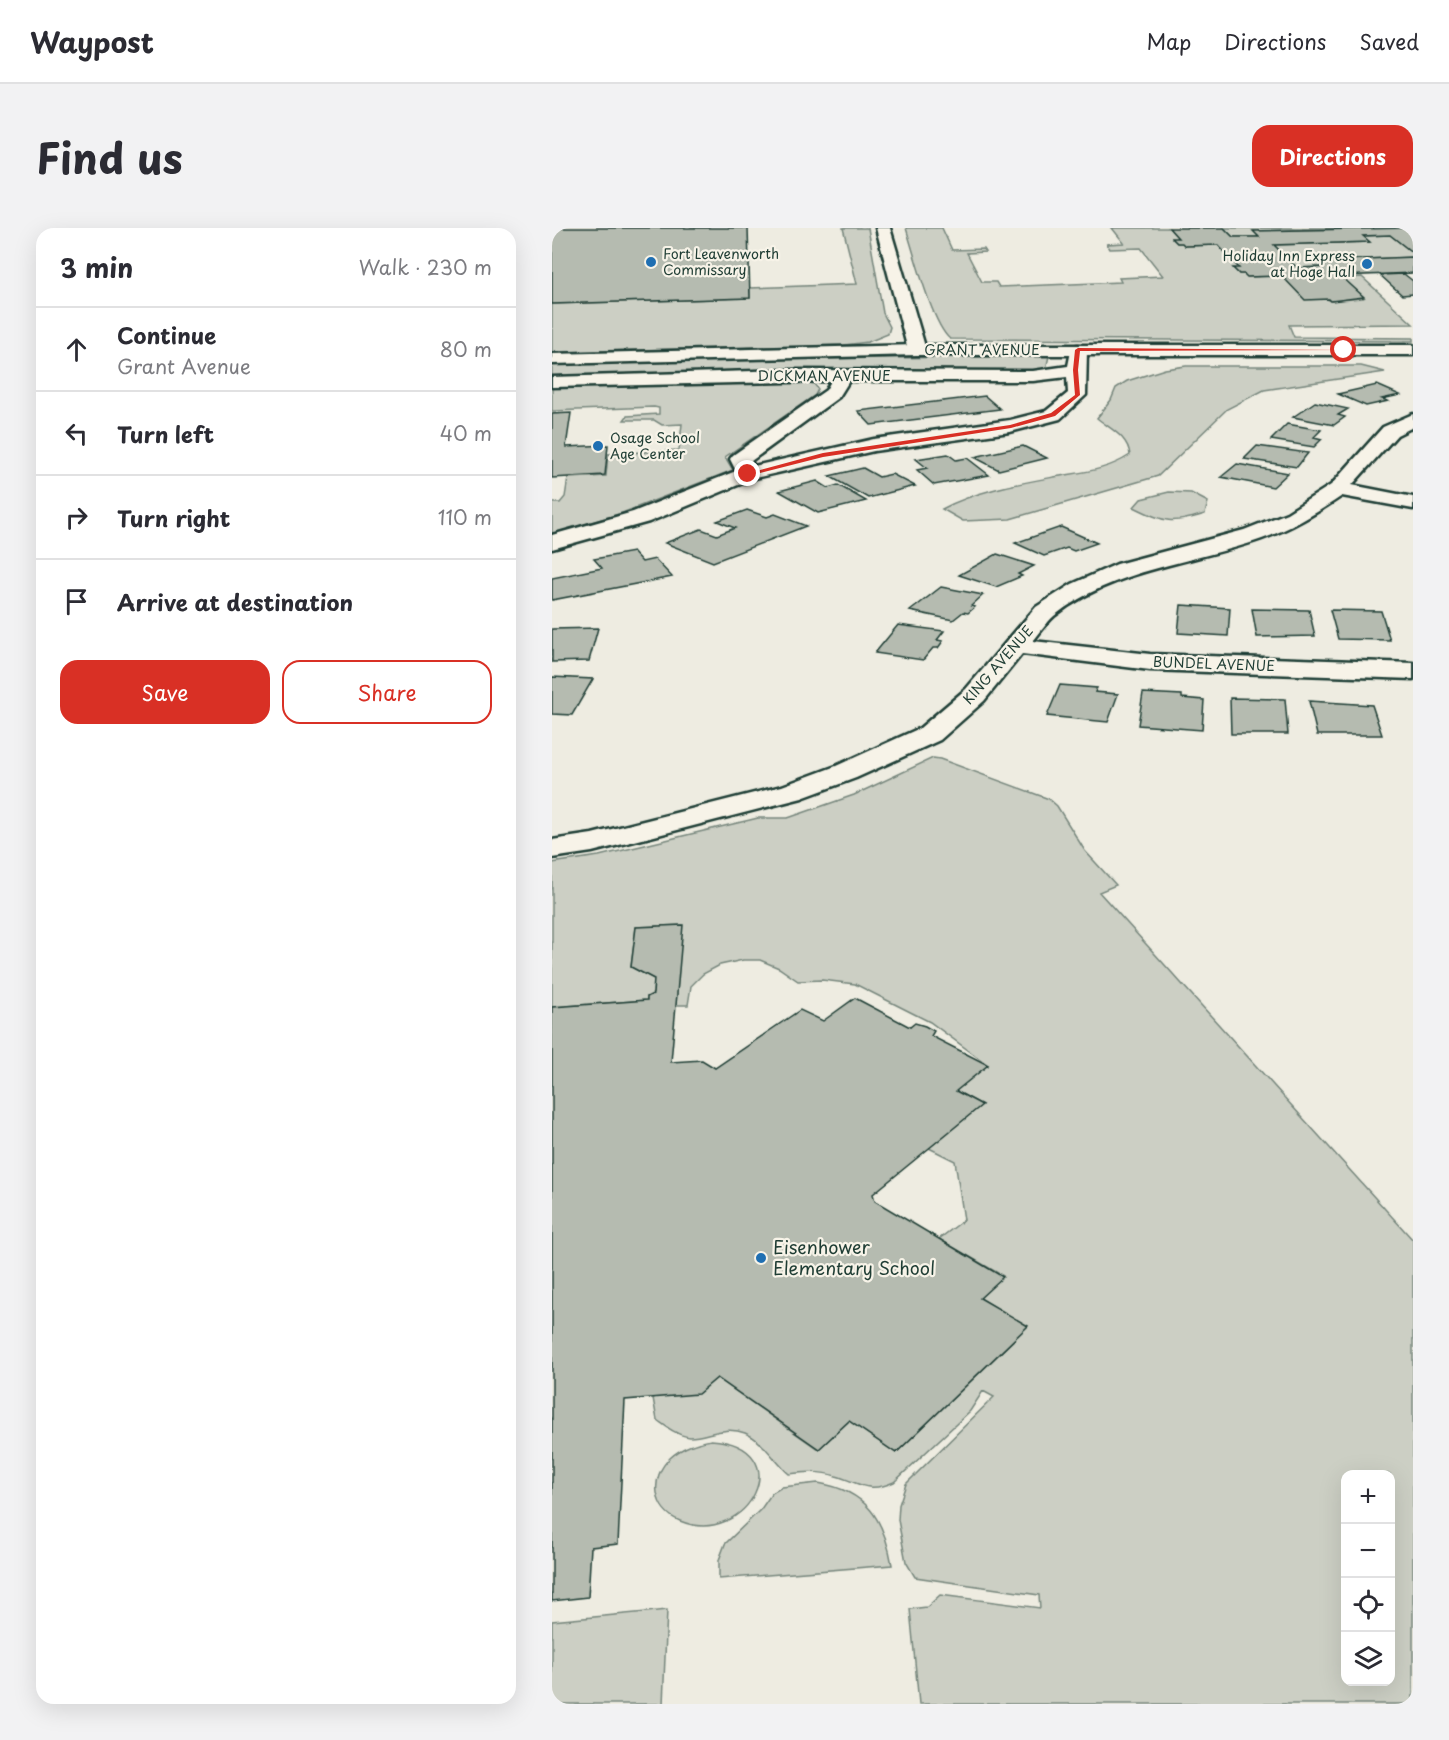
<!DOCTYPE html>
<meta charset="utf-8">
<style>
body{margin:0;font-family:"Playpen Sans",sans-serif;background:#f2f2f3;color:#2b2b33}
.controls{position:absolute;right:18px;bottom:18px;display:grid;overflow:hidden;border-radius:12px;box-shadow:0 6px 24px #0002}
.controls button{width:54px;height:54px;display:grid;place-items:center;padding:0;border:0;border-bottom:2px solid #e1e1e2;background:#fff;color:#2b2b33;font:30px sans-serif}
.stop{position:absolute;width:18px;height:18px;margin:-14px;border:4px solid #d93025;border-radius:50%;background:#fff}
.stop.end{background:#d93025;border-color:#fff;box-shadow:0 2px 6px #0008}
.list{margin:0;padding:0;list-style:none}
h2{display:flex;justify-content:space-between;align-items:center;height:78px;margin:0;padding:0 24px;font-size:26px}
h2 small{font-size:20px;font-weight:400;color:#7c7c81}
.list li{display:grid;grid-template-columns:39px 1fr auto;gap:18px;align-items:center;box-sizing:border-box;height:84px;padding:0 24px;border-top:2px solid #e1e1e2}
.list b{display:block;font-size:22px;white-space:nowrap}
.list p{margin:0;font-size:20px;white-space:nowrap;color:#7c7c81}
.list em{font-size:20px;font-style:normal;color:#7c7c81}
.actions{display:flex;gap:12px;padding:18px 24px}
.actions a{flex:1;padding:14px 0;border:2px solid #d93025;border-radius:18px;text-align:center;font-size:21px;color:#d93025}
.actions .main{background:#d93025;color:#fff}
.icon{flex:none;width:33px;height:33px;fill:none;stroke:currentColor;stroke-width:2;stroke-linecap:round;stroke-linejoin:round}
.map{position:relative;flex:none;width:861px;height:1476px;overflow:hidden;border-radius:18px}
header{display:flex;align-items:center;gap:36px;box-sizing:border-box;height:84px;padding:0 30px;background:#fff;border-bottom:2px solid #e1e1e2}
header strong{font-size:28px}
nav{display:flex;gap:33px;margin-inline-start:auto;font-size:21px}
.intro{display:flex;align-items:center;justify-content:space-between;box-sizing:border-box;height:144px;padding:0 36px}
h1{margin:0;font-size:42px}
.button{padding:15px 27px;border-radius:18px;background:#d93025;color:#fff;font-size:21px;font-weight:700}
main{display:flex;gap:36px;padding:0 36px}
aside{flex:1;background:#fff;border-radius:18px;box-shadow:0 6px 24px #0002}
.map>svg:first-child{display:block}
</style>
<header>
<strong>Waypost</strong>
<nav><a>Map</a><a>Directions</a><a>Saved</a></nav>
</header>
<div class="intro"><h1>Find us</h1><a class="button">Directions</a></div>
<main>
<aside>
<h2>3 min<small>Walk · 230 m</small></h2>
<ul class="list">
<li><svg class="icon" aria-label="ahead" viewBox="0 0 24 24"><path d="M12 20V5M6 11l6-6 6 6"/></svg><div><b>Continue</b><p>Grant Avenue</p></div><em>80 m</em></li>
<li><svg class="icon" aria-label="left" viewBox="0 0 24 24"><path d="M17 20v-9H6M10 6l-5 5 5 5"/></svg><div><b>Turn left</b></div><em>40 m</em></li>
<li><svg class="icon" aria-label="right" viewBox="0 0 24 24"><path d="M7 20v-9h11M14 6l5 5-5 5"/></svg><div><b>Turn right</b></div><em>110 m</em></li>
<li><svg class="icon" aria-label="arrive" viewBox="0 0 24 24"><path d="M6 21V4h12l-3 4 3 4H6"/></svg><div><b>Arrive at destination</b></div></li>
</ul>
<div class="actions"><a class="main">Save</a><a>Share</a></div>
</aside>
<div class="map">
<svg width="861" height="1476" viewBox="0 0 861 1476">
<rect width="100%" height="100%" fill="#eeece1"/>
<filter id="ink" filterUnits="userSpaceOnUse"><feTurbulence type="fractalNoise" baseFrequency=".0167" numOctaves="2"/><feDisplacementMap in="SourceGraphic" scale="12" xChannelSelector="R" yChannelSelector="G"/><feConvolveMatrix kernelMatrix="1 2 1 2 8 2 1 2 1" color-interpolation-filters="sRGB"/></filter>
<g filter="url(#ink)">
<path fill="#cccfc4" stroke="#76867c" stroke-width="1.5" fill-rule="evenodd" d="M 291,0 L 316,0 L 331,85 L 338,99 L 336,106 L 316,114 L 292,117 L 0,124 L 0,76 L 198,70 L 198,60 L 305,56 Z
M 354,0 L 390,0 L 400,22 L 432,21 L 434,24 L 415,25 L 430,54 L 444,54 L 447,59 L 569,54 L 567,50 L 611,48 L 589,20 L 558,21 L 555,16 L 572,15 L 560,0 L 617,0 L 626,10 L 621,11 L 625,15 L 630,15 L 633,18 L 666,17 L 687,40 L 682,41 L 687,46 L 692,46 L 696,49 L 730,48 L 779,73 L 811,70 L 791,50 L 810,49 L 861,96 L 737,97 L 742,109 L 861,110 L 861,113 L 398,111 C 380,96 362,25 354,0 Z
M 672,0 L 796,0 L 702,3 L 707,9 L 681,9 Z
M 838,7 L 861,25 L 861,29 L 766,33 L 772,39 L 745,40 L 722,17 L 817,14 L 811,8 Z
M 497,128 L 494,141 L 485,143 L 287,141 L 0,149 L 0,137 L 106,133 Z
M 634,138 L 809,138 L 833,144 L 712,162 L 675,181 L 606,248 L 458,291 L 411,293 L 390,281 C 424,263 464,256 502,249 C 530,244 554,243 578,227 C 576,208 558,201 545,190 L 559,172 L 564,160 L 575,153 L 613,141 Z
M 244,152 L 262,156 L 266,161 L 263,167 L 173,229 L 181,242 L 70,285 L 0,306 L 0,275 L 8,275 L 13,269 L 16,250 L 54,248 L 56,226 L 127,222 L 130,196 L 110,197 L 102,192 L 72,192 L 75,188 L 107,186 L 107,180 L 102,179 L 0,183 L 0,158 Z
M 617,264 L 639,265 L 656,274 L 653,286 C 618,296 615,295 582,279 L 589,271 Z
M 381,530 L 388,531 L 497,571 L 505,578 L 533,623 L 564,657 L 547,664 L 861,1012 L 861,1476 L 367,1476 L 358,1381 L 375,1379 L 388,1367 L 488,1380 L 487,1367 L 363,1349 L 354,1334 L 346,1292 L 347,1277 L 354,1256 L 442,1169 L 431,1163 L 418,1183 L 342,1254 C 315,1266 309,1255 284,1248 C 268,1243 253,1244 237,1246 C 222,1233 212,1213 193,1205 C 172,1197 155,1209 138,1209 C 126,1208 115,1199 105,1192 L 101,1170 L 165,1150 L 266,1221 L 297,1193 L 344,1225 L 475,1099 L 428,1070 L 451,1048 L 387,1011 L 412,992 L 403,933 L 377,920 L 430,877 L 404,863 L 436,837 L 378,794 L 303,756 L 270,752 L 246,753 L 227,740 L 208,732 L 191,732 L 168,737 L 151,746 L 139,758 L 136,777 L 124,777 L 130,697 L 84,699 L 79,739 L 102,751 L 101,766 L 95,769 L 95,772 L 0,779 L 0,635 L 47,628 L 206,590 L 236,590 L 302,567 ZM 794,1246 L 838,1246 L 838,1454 L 794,1454 Z
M 159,1212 C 250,1218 195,1321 128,1293 C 101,1282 97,1250 118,1230 C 130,1219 144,1215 159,1212 Z
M 266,1255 C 315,1263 332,1291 340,1337 L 167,1351 L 167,1332 L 173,1316 L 209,1281 L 220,1265 L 230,1259 Z
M 115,1382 L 111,1476 L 0,1476 L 0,1393 Z"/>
<path fill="#b5bbb0" stroke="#1f3d34" stroke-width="1.5" d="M 3,0 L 196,0 L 198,70 L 0,76 L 0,8 Z
M 617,0 L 672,0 L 681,9 L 707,9 L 701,3 L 861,0 L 861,25 L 838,7 L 811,8 L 818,14 L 722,17 L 745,40 L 772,39 L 765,33 L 861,29 L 861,45 L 789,48 L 812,69 L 779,73 L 777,71 L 753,72 L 730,48 L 695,49 L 692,46 L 687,46 L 681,40 L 687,40 L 666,17 L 633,18 L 630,15 L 625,15 L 620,10 L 626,10 Z
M 852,46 L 861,53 L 861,66 L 850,67 L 828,47 Z
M 825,157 L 848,167 L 830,171 L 836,173 L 814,178 L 786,166 Z
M 433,168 L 448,181 L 319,197 L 306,183 Z
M 763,174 L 796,181 L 786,187 L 793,189 L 782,197 L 741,189 Z
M 19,185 L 14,219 L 56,217 L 53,247 L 0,250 L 0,186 Z
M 735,196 L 769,202 L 762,209 L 770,211 L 762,219 L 719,212 Z
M 471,218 L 495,230 L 447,242 L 422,229 Z
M 705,218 L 756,225 L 745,239 L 692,231 Z
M 396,226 L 404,232 L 415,230 L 437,247 L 382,257 L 365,242 L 375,240 L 364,231 Z
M 685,236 L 736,245 L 721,259 L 669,249 Z
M 311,240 L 327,249 L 340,246 L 363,258 L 316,270 L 277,248 Z
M 265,253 L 276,260 L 286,257 L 314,273 L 266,285 L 227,263 Z
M 195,282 L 215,289 L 223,286 L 254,298 L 161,334 L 113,315 L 149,301 L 165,307 L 183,300 L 165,293 Z
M 509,299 L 545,315 L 522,323 L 515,320 L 492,328 L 463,315 Z
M 81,324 L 90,334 L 103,331 L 120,349 L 0,372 L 0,350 L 50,340 L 42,331 Z
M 445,326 L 482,338 L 466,346 L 470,348 L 444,359 L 407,347 Z
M 389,359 L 431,367 L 419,378 L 423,379 L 416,385 L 411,384 L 401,392 L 358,383 Z
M 629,377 L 678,380 L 676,408 L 626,405 Z
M 700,381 L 757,382 L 763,408 L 705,409 Z
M 778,382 L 829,383 L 838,412 L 786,411 Z
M 346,397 L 392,403 L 385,412 L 391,413 L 386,420 L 381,420 L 371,432 L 323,425 Z
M 46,400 L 37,433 L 0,434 L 0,401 Z
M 0,449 L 41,451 L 20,487 L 0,486 Z
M 508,457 L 545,460 L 543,464 L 566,466 L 556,494 L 495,488 Z
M 591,465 L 630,467 L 630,470 L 652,472 L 650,502 L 586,497 Z
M 678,470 L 733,471 L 736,506 L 679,506 Z
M 757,473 L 820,477 L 830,507 L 765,507 Z
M 131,697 L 119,834 L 150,832 L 163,840 L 248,782 L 271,793 L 303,770 L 358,799 L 363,795 L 373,798 L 382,803 L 379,808 L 436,837 L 404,863 L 430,877 L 321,966 L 323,973 L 451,1049 L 428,1070 L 476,1098 L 344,1225 L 297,1193 L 267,1221 L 165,1150 L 146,1166 L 73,1172 L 66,1316 L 39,1319 L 36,1369 L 0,1373 L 0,779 L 95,772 L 95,769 L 101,766 L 102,751 L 79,739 L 84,699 Z"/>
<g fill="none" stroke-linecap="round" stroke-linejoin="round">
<g stroke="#1f3d34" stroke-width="5">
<path id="street" d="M 324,0 L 338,0 L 374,122 L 371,126 L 359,126 L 356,122 Z
M 526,117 L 532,118 L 535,122 L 534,167 L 508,191 L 458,204 L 322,223 L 203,250 L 97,294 L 0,321 L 0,307 L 81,284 L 184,243 L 178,231 L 181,227 L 274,162 L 279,153 L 0,159 L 0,149 L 239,142 L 481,143 L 516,138 L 520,118 ZM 515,149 L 516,165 L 494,183 L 458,192 L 322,211 L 202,238 L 199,233 L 287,169 L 297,153 L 481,153 Z
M 861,186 L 861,199 L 845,207 L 800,257 L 861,269 L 861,281 L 790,268 C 763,286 740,300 710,311 C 640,336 562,340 502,388 C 494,395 488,405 481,413 L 598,426 L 861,435 L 861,451 L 598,442 L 470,426 L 432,473 L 388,512 L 304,550 L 250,570 L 40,624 L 0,630 L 0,612 L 40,606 L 230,558 L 284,538 L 368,500 L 414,461 L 484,379 L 520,356 L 565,336 L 692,302 L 735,285 L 779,257 L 831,199 Z"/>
</g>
<g stroke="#1f3d34" stroke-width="5">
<path id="secondary" d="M 365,117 L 861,117 L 861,127 L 365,127 L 0,136 L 0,126 Z"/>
</g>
<use href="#street" fill="#f7f3e8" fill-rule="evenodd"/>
<use href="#secondary" fill="#f7f3e8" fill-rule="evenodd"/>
</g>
</g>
<path fill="#d93025" d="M 526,120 L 795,122 L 528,123 L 526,142 L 528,167 L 503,188 L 459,200 L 271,229 L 196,248 L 193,246 L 271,225 L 458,197 L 499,185 L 523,167 L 521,142 L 523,122 Z"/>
<g fill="#1f6fb2" stroke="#f7f3e8" stroke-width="2">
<circle cx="99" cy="34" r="6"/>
<circle cx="815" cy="36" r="6"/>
<circle cx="46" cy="218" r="6"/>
<circle cx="209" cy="1030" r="6"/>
</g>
<g text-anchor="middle" stroke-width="4.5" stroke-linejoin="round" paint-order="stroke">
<g font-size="14" fill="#1f3d34" stroke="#f7f3e8" text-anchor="start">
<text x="111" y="31">Fort Leavenworth<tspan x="111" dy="16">Commissary</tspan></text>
<text x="803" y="33" text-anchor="end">Holiday Inn Express<tspan x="803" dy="16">at Hoge Hall</tspan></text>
<text x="58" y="215">Osage School<tspan x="58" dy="16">Age Center</tspan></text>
</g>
<g font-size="14" fill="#1f3d34" stroke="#f7f3e8">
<text x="430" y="127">GRANT AVENUE</text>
<text x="272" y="153">DICKMAN AVENUE</text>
<text transform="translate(662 436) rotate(2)" y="5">BUNDEL AVENUE</text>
<text transform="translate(446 437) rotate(-49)" y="5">KING AVENUE</text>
</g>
<g font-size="18" fill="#1f3d34" stroke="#f7f3e8" text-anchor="start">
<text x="221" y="1026">Eisenhower<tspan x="221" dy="21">Elementary School</tspan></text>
</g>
</g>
</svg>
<div class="controls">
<button>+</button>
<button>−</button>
<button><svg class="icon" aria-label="locate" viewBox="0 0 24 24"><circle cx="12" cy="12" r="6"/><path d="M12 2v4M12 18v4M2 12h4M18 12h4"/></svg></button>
<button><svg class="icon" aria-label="layers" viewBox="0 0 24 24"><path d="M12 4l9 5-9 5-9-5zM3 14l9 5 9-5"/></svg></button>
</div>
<div class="stop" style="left:792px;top:122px"></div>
<div class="stop end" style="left:196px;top:246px"></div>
</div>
</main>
